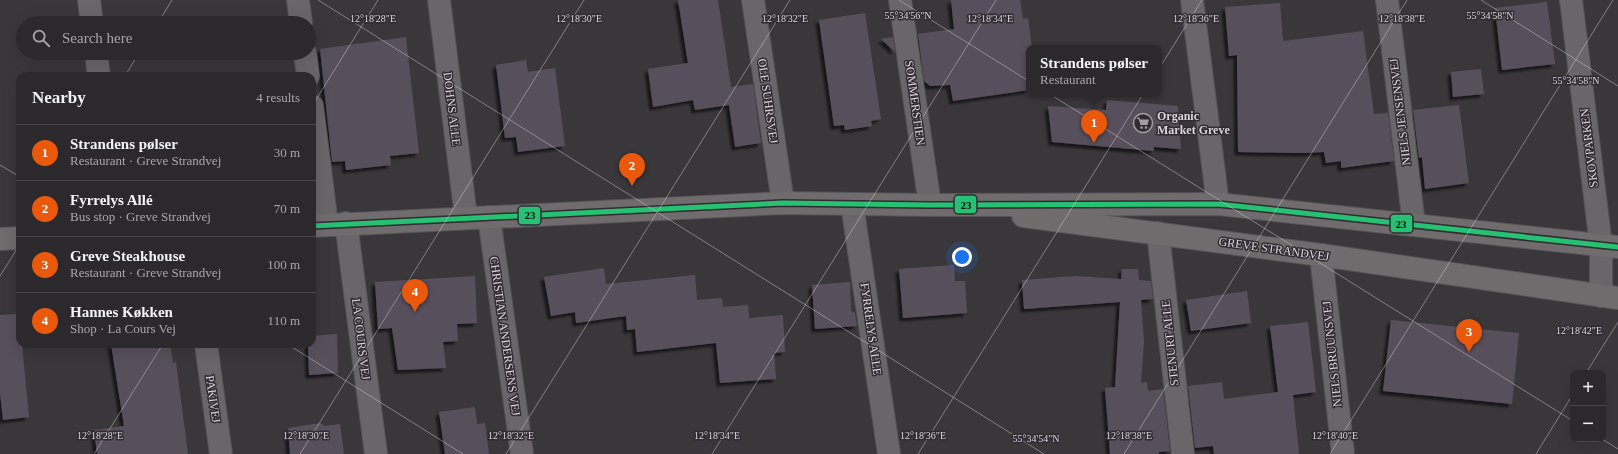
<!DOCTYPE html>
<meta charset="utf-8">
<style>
body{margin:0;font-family:Georgia,serif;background:#343134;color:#f1f3f6}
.controls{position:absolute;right:12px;bottom:12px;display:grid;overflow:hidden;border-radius:8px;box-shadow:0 4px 16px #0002}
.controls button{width:36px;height:36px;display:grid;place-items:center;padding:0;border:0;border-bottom:1px solid #484548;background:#2c292c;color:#f1f3f6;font:20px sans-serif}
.you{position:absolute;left:962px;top:257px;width:14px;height:14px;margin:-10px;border:3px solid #fff;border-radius:50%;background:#1a73e8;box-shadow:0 0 0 6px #1a73e833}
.badge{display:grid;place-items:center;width:26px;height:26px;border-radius:50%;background:#ea580c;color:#fff;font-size:13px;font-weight:700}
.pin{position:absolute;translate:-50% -33px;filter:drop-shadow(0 1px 2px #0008)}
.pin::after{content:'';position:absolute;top:21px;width:14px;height:12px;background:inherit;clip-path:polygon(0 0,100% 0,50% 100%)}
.popup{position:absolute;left:1026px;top:45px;width:136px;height:52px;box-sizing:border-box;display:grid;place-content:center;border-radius:8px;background:#2c292c;filter:drop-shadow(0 1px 3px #0005);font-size:13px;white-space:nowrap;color:#a6a6a9}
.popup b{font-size:15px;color:#f1f3f6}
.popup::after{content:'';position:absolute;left:50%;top:100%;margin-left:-8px;border:8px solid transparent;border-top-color:#2c292c}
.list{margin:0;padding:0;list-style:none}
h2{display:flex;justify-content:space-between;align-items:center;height:52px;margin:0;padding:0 16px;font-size:17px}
h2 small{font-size:13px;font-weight:400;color:#a6a6a9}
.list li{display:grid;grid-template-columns:26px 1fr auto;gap:12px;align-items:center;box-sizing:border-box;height:56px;padding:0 16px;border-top:1px solid #484548}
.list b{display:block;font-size:15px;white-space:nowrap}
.list p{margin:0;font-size:13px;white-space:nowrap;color:#a6a6a9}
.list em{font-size:13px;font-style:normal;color:#a6a6a9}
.icon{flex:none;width:22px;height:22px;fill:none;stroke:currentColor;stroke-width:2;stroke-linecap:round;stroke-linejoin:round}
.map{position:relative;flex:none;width:1618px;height:454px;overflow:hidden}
.search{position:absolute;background:#2c292c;box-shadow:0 4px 16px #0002;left:16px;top:16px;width:300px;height:44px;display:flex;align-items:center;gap:10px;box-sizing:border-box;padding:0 14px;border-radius:22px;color:#a6a6a9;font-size:15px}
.panel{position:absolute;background:#2c292c;box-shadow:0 4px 16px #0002;left:16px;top:72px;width:300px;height:276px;border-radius:12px}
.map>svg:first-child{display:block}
</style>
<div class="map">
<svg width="1618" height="454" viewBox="0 0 1618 454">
<defs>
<filter id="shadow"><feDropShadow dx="-3.5" dy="3.5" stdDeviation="1" flood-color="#0009"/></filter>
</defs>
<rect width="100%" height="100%" fill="#3a373b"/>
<path fill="#59505c" filter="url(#shadow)" d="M 678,0 L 718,0 L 731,87 L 753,84 L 761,143 L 735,147 L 729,105 L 695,110 L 693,100 L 653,107 L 648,69 L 688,63 Z
M 951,0 L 1020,0 L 1023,19 L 1028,18 L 1032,48 L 1029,48 L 1029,90 L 953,101 L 950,85 L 930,86 L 924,81 L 918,34 L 954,29 Z
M 1547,2 L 1555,64 L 1502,70 L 1495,8 Z
M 1280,3 L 1283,41 L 1363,31 L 1374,114 L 1388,113 L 1394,161 L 1341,168 L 1341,161 L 1326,163 L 1324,152 L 1304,153 L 1238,152 L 1237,55 L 1229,56 L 1225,7 Z
M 865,13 L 881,119 L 871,121 L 872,126 L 845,130 L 844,125 L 834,126 L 819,20 Z
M 406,37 L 419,153 L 390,156 L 391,165 L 346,170 L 345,161 L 332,162 L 320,49 Z
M 893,37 L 895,52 L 881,39 Z
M 526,60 L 528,72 L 555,68 L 565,146 L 518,152 L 516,137 L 505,138 L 496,65 Z
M 1481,69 L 1484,94 L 1453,97 L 1451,72 Z
M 1107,100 L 1178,106 L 1181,149 L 1154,147 L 1154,151 L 1052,142 L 1048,106 L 1106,110 Z
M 1459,105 L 1469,183 L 1425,189 L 1422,157 L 1419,158 L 1413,110 Z
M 954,265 L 955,281 L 965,281 L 967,313 L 903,318 L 899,269 Z
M 604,268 L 606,284 L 695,275 L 697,300 L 722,298 L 723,307 L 748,305 L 749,318 L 783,315 L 785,352 L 774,353 L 776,379 L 720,383 L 716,343 L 637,352 L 635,329 L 627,330 L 626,316 L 576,323 L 575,312 L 551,316 L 544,277 Z
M 1122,269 L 1138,269 L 1139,280 L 1151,281 L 1153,299 L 1141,300 L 1144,342 L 1141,383 L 1147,382 L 1148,391 L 1163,389 L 1170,451 L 1159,452 L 1159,454 L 1110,454 L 1105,388 L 1115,387 L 1120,302 L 1024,309 L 1022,280 L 1076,276 L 1121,279 Z
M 475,276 L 477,323 L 457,324 L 458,341 L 443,342 L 446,368 L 398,370 L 392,328 L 378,329 L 375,282 Z
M 850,282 L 851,311 L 855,313 L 857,326 L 815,329 L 812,285 Z
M 1247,291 L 1251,323 L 1191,331 L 1186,300 Z
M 18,314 L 20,344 L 22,344 L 29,417 L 3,420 L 0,393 L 0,315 Z
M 1391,320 L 1519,333 L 1512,404 L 1383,391 Z
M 1308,322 L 1316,392 L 1293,395 L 1299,454 L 1214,454 L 1213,446 L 1195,448 L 1188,386 L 1222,382 L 1224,399 L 1278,392 L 1270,326 Z
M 337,334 L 338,373 L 309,375 L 308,344 L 312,344 L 312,336 Z
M 111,344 L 170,344 L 173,363 L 176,362 L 188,454 L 97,454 L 94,430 L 124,426 Z
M 475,407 L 477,424 L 485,423 L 489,454 L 445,454 L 439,412 Z
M 321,423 L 325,426 L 340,424 L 344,454 L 290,454 L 288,428 Z"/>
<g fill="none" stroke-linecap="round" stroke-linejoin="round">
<g stroke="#565357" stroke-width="24">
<path id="minor" d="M 89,0 L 92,23
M 298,0 L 301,23
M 439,0 L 466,217
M 753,0 L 783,203
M 900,0 L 930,205
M 1192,0 L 1218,204
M 1387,0 L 1414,225
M 1571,0 L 1601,246 L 1601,296
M 96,53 L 99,76
M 305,53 L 308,76
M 312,106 L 327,225
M 852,204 L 889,454
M 489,217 L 522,454
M 346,223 L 376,454
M 1158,233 L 1183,454
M 1321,255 L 1343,454
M 206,344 L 221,454"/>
</g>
<g stroke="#565357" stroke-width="24">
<path id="secondary" d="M 1023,216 L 1321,255 L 1618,298
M 312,226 L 783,203 L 930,205 L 1218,204 L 1618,247
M 0,239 L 20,238"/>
</g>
<use href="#minor" stroke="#686668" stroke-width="22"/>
<use href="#secondary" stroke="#706b6c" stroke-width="22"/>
<g stroke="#312b33" stroke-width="8">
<path id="bus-1" d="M 312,226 L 783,203 L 930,205 L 1218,204 L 1618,247"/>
</g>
<use href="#bus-1" stroke="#26c172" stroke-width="5"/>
</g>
<path fill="none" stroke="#dad6db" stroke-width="1" stroke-opacity="0.45" d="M 318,0 L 1044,454M 899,0 L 1573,421M 1481,0 L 1618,86M 158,23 L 172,0M 125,76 L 139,53M 312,106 L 378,0M 0,165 L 20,177M 0,276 L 20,244M 287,344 L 463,454M 1586,373 L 1618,322M 1602,439 L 1618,449M 94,454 L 163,344M 300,454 L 584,0M 506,454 L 790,0M 712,454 L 996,0M 918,454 L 1202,0M 1124,454 L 1407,0M 1330,454 L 1613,0M 1536,454 L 1573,394"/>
<defs>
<g id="supermarket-ring" transform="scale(1)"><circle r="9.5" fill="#312b33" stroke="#a29ea3" stroke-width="1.5"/><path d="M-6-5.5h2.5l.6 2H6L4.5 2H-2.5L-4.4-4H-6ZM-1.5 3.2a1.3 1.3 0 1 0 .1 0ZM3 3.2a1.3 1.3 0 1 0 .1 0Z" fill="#a29ea3"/></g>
</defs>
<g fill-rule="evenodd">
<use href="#supermarket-ring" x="1143" y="123"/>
</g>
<g text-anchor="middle" stroke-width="3" stroke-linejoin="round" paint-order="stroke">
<g font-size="12" fill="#dad6db" stroke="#312b33">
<text transform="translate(768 101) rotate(82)" y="4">OLE SUHRSVEJ</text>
<text transform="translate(915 103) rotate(82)" y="4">SOMMERSTIEN</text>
<text transform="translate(452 109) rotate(83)" y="4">DOHNS ALLE</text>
<text transform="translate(1400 112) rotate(-97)" y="4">NIELS JENSENSVEJ</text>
<text transform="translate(1589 148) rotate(-97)" y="4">SKOVPARKEN</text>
<text transform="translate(1274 249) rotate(8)" y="4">GREVE STRANDVEJ</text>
<text transform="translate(871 329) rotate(82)" y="4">FYRRELYS ALLE</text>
<text transform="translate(505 336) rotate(82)" y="4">CHRISTIAN ANDERSENS VEJ</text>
<text transform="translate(361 339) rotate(83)" y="4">LA COURS VEJ</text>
<text transform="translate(1170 343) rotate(-96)" y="4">STENURT ALLE</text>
<text transform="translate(1332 354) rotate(-96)" y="4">NIELS BRUUNSVEJ</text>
<text transform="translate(213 399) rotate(82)" y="4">PAKIVEJ</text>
</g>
<g font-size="12" font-weight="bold" fill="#dad6db" stroke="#312b33" text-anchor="start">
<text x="1157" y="120">Organic<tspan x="1157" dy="14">Market Greve</tspan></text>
</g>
</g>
<g font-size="10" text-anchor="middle" fill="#dad6db" stroke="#312b33" stroke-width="3" stroke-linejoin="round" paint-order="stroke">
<text x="908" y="19">55°34'56"N</text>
<text x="1490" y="19">55°34'58"N</text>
<text x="373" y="22">12°18'28"E</text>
<text x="579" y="22">12°18'30"E</text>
<text x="785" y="22">12°18'32"E</text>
<text x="990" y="22">12°18'34"E</text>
<text x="1196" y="22">12°18'36"E</text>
<text x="1402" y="22">12°18'38"E</text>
<text x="1576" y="84">55°34'58"N</text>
<text x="1579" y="334">12°18'42"E</text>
<text x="100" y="439">12°18'28"E</text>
<text x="306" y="439">12°18'30"E</text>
<text x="511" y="439">12°18'32"E</text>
<text x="717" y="439">12°18'34"E</text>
<text x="923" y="439">12°18'36"E</text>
<text x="1129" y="439">12°18'38"E</text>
<text x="1335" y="439">12°18'40"E</text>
<text x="1036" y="442">55°34'54"N</text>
</g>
<g stroke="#312b33" stroke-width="1.5">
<rect x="954" y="195" width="23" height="19" rx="4" fill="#26c172"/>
<rect x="518" y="206" width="23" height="19" rx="4" fill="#26c172"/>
<rect x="1390" y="214" width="23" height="19" rx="4" fill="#26c172"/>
</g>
<g font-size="11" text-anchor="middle" font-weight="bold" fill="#111">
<text x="966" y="209">23</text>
<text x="530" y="219">23</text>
<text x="1401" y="228">23</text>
</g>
</svg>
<div class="controls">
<button>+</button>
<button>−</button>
</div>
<div class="you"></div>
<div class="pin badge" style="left:1094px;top:143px">1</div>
<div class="popup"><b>Strandens pølser</b>Restaurant</div>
<div class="pin badge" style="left:632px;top:186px">2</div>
<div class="pin badge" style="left:1469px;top:352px">3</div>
<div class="pin badge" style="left:415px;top:312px">4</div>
<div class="search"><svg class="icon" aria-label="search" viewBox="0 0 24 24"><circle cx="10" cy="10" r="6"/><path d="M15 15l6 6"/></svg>Search here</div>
<section class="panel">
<h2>Nearby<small>4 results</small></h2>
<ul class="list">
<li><span class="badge">1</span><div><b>Strandens pølser</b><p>Restaurant · Greve Strandvej</p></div><em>30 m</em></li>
<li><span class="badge">2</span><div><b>Fyrrelys Allé</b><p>Bus stop · Greve Strandvej</p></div><em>70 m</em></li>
<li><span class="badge">3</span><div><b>Greve Steakhouse</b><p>Restaurant · Greve Strandvej</p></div><em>100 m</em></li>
<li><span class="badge">4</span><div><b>Hannes Køkken</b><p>Shop · La Cours Vej</p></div><em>110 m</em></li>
</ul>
</section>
</div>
